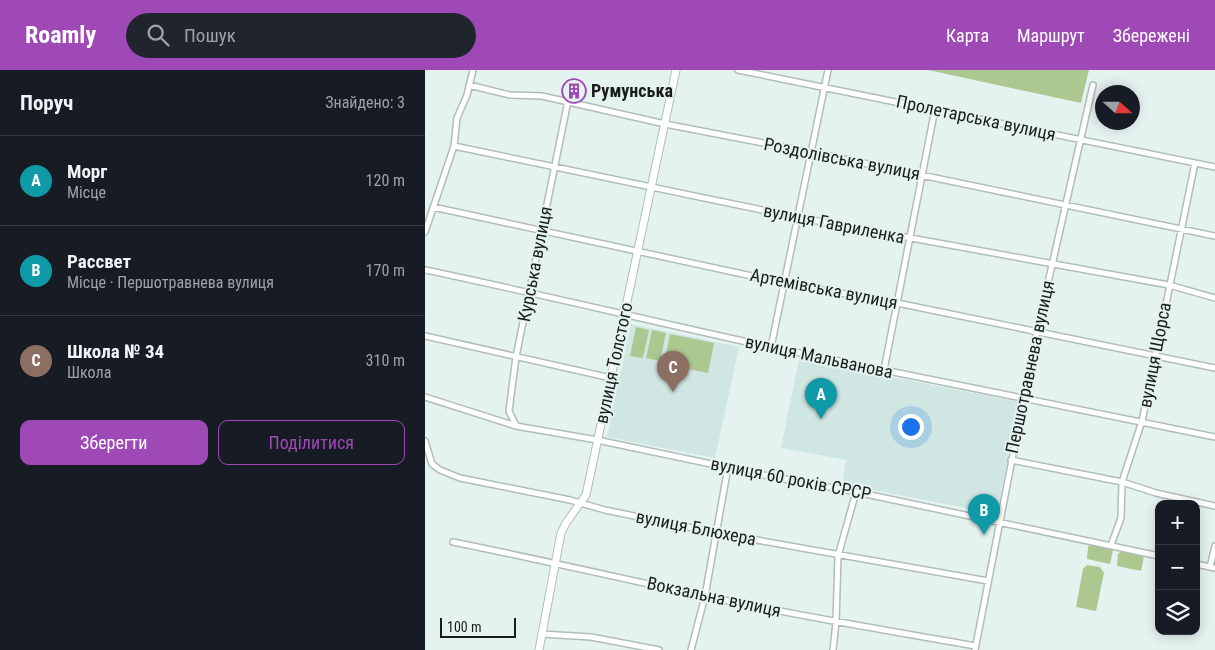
<!DOCTYPE html>
<html lang="uk">
<meta charset="utf-8">
<style>
body{margin:0;font-family:"Roboto Condensed",sans-serif;background:#20242c;color:#f1f3f6}
.controls{position:absolute;right:15px;bottom:15px;display:grid;overflow:hidden;border-radius:10px;box-shadow:0 2px 12px #0003}
.controls button{width:45px;height:45px;display:grid;place-items:center;padding:0;border:0;border-bottom:1px solid #363941;background:#171b24;color:#f1f3f6;font:25px sans-serif}
.compass{position:absolute;left:670px;top:15px;width:45px;height:45px;border-radius:50%;background:#171b24;box-shadow:0 2px 12px #0003;rotate:111deg}
.scale{position:absolute;left:15px;bottom:12px;width:76px;box-sizing:border-box;padding-left:5px;border:2px solid #181d1c;border-top:0;font-size:14px;line-height:18px;white-space:nowrap;color:#181d1c;-webkit-text-stroke:4px #e5f3f0;paint-order:stroke}
.you{position:absolute;left:485px;top:356px;width:18px;height:18px;margin:-12px;border:4px solid #fff;border-radius:50%;background:#1a73e8;box-shadow:0 0 0 8px #1a73e833}
.badge{display:grid;place-items:center;width:32px;height:32px;border-radius:50%;background:#9f49b7;color:#fff;font-size:16px;font-weight:700}
.pin{position:absolute;translate:-50% -41px;filter:drop-shadow(0 1px 2px #0008)}
.pin::after{content:'';position:absolute;top:26px;width:18px;height:15px;background:inherit;clip-path:polygon(0 0,100% 0,50% 100%)}
.list{margin:0;padding:0;list-style:none}
h2{display:flex;justify-content:space-between;align-items:center;height:65px;margin:0;padding:0 20px;font-size:21px}
h2 small{font-size:16px;font-weight:400;color:#9ea1a6}
.list li{display:grid;grid-template-columns:32px 1fr auto;gap:15px;align-items:center;box-sizing:border-box;height:90px;padding:0 20px;border-top:1px solid #363941}
.list b{display:block;font-size:19px;white-space:nowrap}
.list p{margin:0;font-size:16px;white-space:nowrap;color:#9ea1a6}
.list em{font-size:16px;font-style:normal;color:#9ea1a6}
.actions{display:flex;gap:10px;padding:15px 20px}
.actions a{flex:1;padding:11px 0;border:1px solid #9f49b7;border-radius:10px;text-align:center;font-size:18px;color:#9f49b7}
.actions .main{background:#9f49b7;color:#fff}
.icon{flex:none;width:28px;height:28px;fill:none;stroke:currentColor;stroke-width:2;stroke-linecap:round;stroke-linejoin:round}
.map{position:relative;flex:none;width:790px;height:580px;overflow:hidden}
header{display:flex;align-items:center;gap:30px;box-sizing:border-box;height:70px;padding:0 25px;background:#9f49b7;color:#fff}
header strong{font-size:24px}
nav{display:flex;gap:28px;margin-inline-start:auto;font-size:18px}
.search{width:350px;height:45px;background:#20242c;display:flex;align-items:center;gap:12px;box-sizing:border-box;padding:0 18px;border-radius:28px;color:#9ea1a6;font-size:19px}
main{display:flex}
aside{flex:1;background:#171b24}
.map>svg:first-child{display:block}
</style>
<header>
<strong>Roamly</strong>
<div class="search"><svg class="icon" aria-label="search" viewBox="0 0 24 24"><circle cx="10" cy="10" r="6"/><path d="M15 15l6 6"/></svg>Пошук</div>
<nav><a>Карта</a><a>Маршрут</a><a>Збережені</a></nav>
</header>
<main>
<aside>
<h2>Поруч<small>Знайдено: 3</small></h2>
<ul class="list">
<li><span class="badge" style="background:#0f9aa8">A</span><div><b>Морг</b><p>Місце</p></div><em>120 m</em></li>
<li><span class="badge" style="background:#0f9aa8">B</span><div><b>Рассвет</b><p>Місце · Першотравнева вулиця</p></div><em>170 m</em></li>
<li><span class="badge" style="background:#8d6e63">C</span><div><b>Школа № 34</b><p>Школа</p></div><em>310 m</em></li>
</ul>
<div class="actions"><a class="main">Зберегти</a><a>Поділитися</a></div>
</aside>
<div class="map">
<svg width="790" height="580" viewBox="0 0 790 580">
<rect width="100%" height="100%" fill="#e5f3f0"/>
<path fill="#cfe6e2" d="M 206,254 L 314,277 L 290,388 L 182,367 Z
M 374,289 L 594,332 L 572,444 L 417,414 L 421,390 L 356,378 Z"/>
<path fill="#acc790" d="M 503,0 L 664,0 L 656,33 Z
M 211,257 L 224,260 L 218,288 L 205,286 Z
M 227,260 L 241,263 L 235,291 L 221,288 Z
M 245,264 L 289,273 L 283,303 L 239,294 Z
M 665,475 L 688,480 L 685,494 L 662,489 L 663,477 Z
M 696,481 L 719,486 L 716,501 L 692,496 L 693,484 Z
M 662,495 L 675,497 L 679,503 L 671,541 L 651,537 L 658,499 Z"/>
<g fill="none" stroke-linecap="round" stroke-linejoin="round">
<g stroke="#b0bdbb" stroke-width="8">
<path id="minor" d="M 313,0 L 790,97
M 44,15 L 85,25 L 117,26 L 240,54 L 385,82 L 790,166
M 29,76 L 371,147 L 744,215 L 790,228
M 8,137 L 359,213 L 472,233 L 790,298
M 0,162 L 29,76 L 32,48 L 42,25 L 48,0
M 0,200 C 115,224 230,252 345,277 C 493,308 642,336 790,367
M 0,266 L 186,308
M 346,277 L 403,0
M 459,300 L 510,39
M 0,327 L 91,356 L 172,370 L 343,406 L 431,422 L 734,486
M 91,356 L 84,341 L 91,287 L 143,31
M 0,371 L 7,394 L 15,400 L 35,408 L 145,430 L 180,440 L 292,463 L 563,511
M 586,390 L 697,412 L 731,423 L 790,436
M 28,472 C 112,489 195,508 279,526 C 369,545 460,560 550,576
M 686,475 L 696,448 L 697,412 L 717,351 L 770,93
M 771,494 L 790,498
M 785,497 L 790,476
M 117,564 L 166,567 L 234,580
M 266,580 L 280,526 L 303,397
M 408,580 L 411,552 L 413,486 L 431,422
M 550,580 L 612,261 L 668,15"/>
</g>
<g stroke="#b0bdbb" stroke-width="9">
<path id="tertiary" d="M 114,580 L 136,463 L 141,453 L 161,425 L 251,0"/>
</g>
<use href="#minor" stroke="#fff" stroke-width="5"/>
<use href="#tertiary" stroke="#fff" stroke-width="7"/>
</g>
<defs>
<g id="building-ring" transform="scale(1.25)"><circle r="9.5" fill="#e5f3f0" stroke="#9f49b7" stroke-width="1.5"/><path d="M-4-6H4V6H1V3H-1V6H-4ZM-2.5-4.3h1.7v1.8h-1.7ZM.8-4.3h1.7v1.8H.8ZM-2.5-1h1.7V.8h-1.7ZM.8-1h1.7V.8H.8Z" fill="#9f49b7"/></g>
</defs>
<g fill-rule="evenodd">
<use href="#building-ring" x="149" y="21"/>
</g>
<g text-anchor="middle" stroke-width="4" stroke-linejoin="round" paint-order="stroke">
<g font-size="18" font-weight="bold" fill="#181d1c" stroke="#e5f3f0" text-anchor="start">
<text x="166" y="27">Румунська</text>
</g>
<g font-size="18" fill="#181d1c" stroke="#e5f3f0">
<text transform="translate(551 48) rotate(12)" y="6">Пролетарська вулиця</text>
<text transform="translate(417 89) rotate(11)" y="6">Роздолівська вулиця</text>
<text transform="translate(409 154) rotate(11)" y="6">вулиця Гавриленка</text>
<text transform="translate(110 194) rotate(-79)" y="6">Курська вулиця</text>
<text transform="translate(399 219) rotate(11)" y="6">Артемівська вулиця</text>
<text transform="translate(730 285) rotate(-79)" y="6">вулиця Щорса</text>
<text transform="translate(394 287) rotate(12)" y="6">вулиця Мальванова</text>
<text transform="translate(189 293) rotate(-78)" y="6">вулиця Толстого</text>
<text transform="translate(605 297) rotate(-78)" y="6">Першотравнева вулиця</text>
<text transform="translate(366 409) rotate(11)" y="6">вулиця 60 років СРСР</text>
<text transform="translate(271 458) rotate(11)" y="6">вулиця Блюхера</text>
<text transform="translate(289 527) rotate(12)" y="6">Вокзальна вулиця</text>
</g>
</g>
</svg>
<div class="controls">
<button>+</button>
<button>−</button>
<button><svg class="icon" aria-label="layers" viewBox="0 0 24 24"><path d="M12 4l9 5-9 5-9-5zM3 14l9 5 9-5"/></svg></button>
</div>
<svg class="compass" viewBox="-18 -18 36 36"><path d="M0-13l5 13h-10z" fill="#e53935"/><path d="M0 13l5-13h-10z" fill="#9ea1a6"/></svg>
<div class="scale">100 m</div>
<div class="you"></div>
<div class="pin badge" style="left:396px;top:349px;background:#0f9aa8">A</div>
<div class="pin badge" style="left:559px;top:465px;background:#0f9aa8">B</div>
<div class="pin badge" style="left:248px;top:322px;background:#8d6e63">C</div>
</div>
</main>
